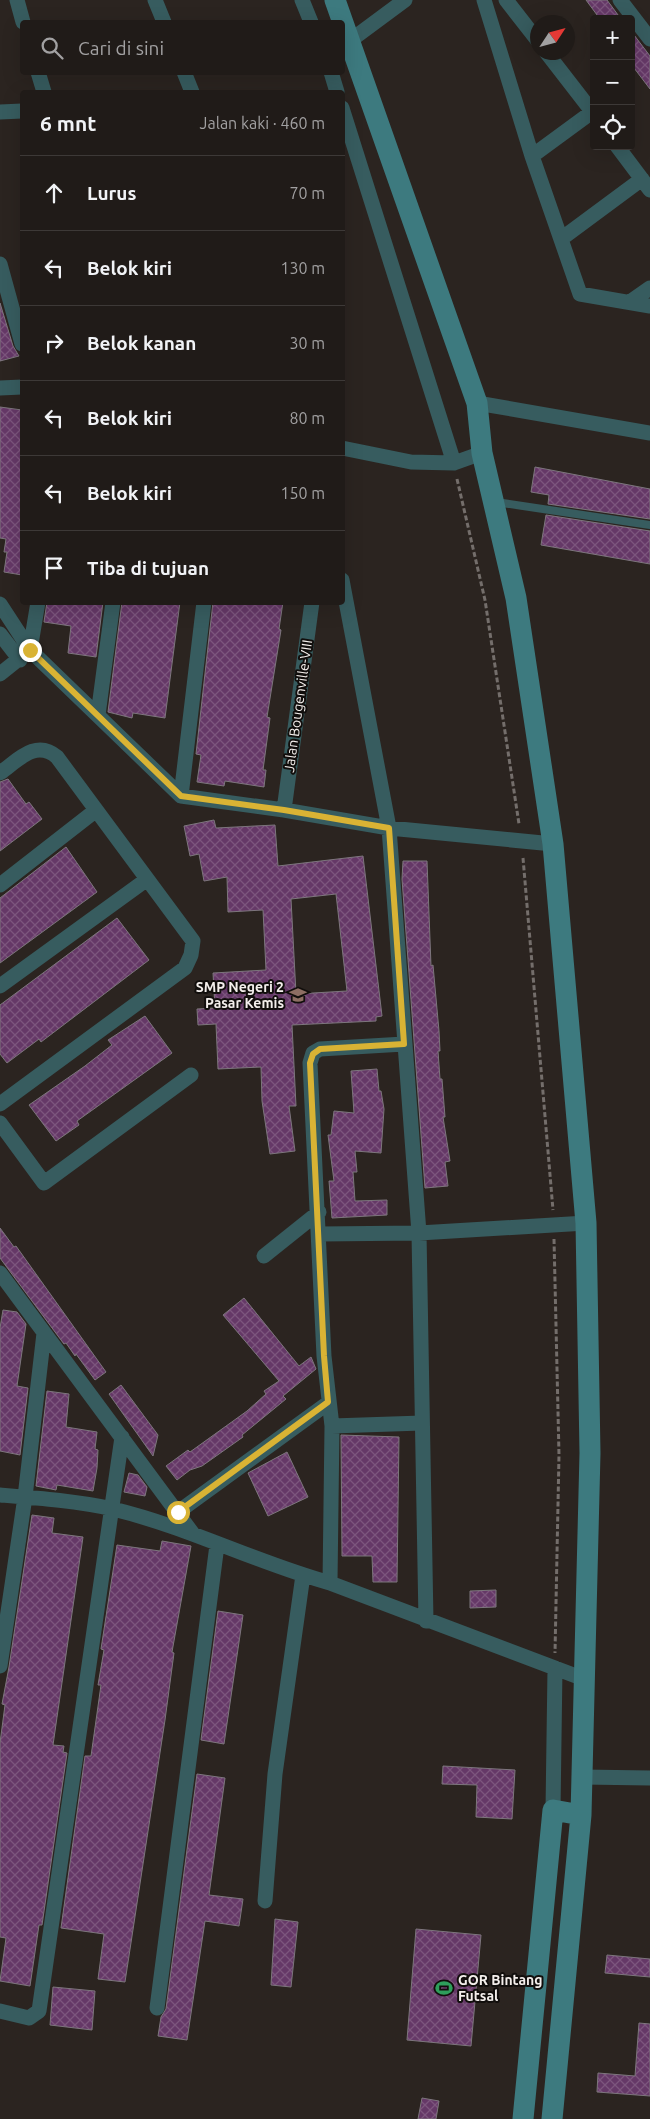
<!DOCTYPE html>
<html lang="id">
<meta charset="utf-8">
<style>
body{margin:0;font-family:Ubuntu,sans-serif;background:#282421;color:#f1f3f6}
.controls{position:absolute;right:15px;top:15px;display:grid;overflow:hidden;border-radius:5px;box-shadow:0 5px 20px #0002}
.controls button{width:45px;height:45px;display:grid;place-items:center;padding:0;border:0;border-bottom:1px solid #3d3937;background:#201b18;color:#f1f3f6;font:25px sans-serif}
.compass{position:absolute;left:530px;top:15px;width:45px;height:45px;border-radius:50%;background:#201b18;box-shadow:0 5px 20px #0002;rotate:54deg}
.stop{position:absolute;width:15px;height:15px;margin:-11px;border:4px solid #d9b334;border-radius:50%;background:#fff}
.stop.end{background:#d9b334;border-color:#fff;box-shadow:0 1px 5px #0008}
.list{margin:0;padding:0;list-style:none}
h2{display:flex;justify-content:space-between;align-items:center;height:65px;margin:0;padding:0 20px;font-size:21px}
h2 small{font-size:16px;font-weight:400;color:#a2a1a2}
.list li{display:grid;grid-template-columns:32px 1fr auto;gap:15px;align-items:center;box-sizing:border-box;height:75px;padding:0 20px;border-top:1px solid #3d3937}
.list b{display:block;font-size:19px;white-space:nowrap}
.list em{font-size:16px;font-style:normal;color:#a2a1a2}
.icon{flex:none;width:28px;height:28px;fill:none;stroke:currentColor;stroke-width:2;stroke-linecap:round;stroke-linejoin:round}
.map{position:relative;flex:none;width:650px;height:2119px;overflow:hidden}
.search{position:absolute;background:#201b18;box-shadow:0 5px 20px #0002;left:20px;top:20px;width:325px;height:55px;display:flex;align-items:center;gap:12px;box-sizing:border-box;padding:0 18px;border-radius:5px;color:#a2a1a2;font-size:19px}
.panel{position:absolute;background:#201b18;box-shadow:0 5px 20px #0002;left:20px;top:90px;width:325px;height:515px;border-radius:5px}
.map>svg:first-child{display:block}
</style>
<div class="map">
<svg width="650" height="2119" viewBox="0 0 650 2119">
<defs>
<pattern id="building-cross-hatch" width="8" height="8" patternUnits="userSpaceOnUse" patternTransform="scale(1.25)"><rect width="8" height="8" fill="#653867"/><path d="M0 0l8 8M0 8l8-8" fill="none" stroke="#7c557d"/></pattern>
</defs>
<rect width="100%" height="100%" fill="#2b2420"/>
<path fill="url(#building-cross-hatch)" stroke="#7d767d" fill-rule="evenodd" d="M 586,0 L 607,0 L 621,19 L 600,19 Z
M 631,31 L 650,56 L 650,89 L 631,64 Z
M 0,303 L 13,346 L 19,356 L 0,361 Z
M 0,407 L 22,410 L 22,575 L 4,572 L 7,552 L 4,552 L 6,539 L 0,538 Z
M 535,467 L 650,489 L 650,519 L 548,504 L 549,495 L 531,492 Z
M 546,515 L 650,531 L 650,564 L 541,545 Z
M 47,602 L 103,602 L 96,657 L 68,653 L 71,626 L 44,622 Z
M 122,602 L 180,602 L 165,718 L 133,713 L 132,718 L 108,712 Z
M 213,602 L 283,602 L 279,629 L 281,630 L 267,717 L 270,718 L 263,770 L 266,770 L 264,787 L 225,781 L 224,786 L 197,782 L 201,755 L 196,754 Z
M 8,779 L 26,804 L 29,802 L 42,819 L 0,851 L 0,782 Z
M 214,820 L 216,828 L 275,825 L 278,866 L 363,856 L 382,1016 L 376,1017 L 376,1021 L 292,1025 L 296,1106 L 289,1106 L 295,1151 L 270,1154 L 262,1101 L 261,1067 L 218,1069 L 216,1024 L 198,1025 L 197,1009 L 215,1008 L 213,973 L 266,970 L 263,910 L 228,912 L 227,877 L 204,881 L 199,854 L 190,856 L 184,826 ZM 336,894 L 347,991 L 296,994 L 291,899 Z
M 66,847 L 97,892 L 0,963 L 0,898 Z
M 403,861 L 427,861 L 431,966 L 433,965 L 439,1031 L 440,1051 L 438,1051 L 440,1079 L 442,1079 L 445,1117 L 443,1117 L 450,1161 L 445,1162 L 448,1186 L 425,1188 L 402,879 Z
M 117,918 L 149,960 L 41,1042 L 39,1039 L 7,1063 L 0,1054 L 0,1005 Z
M 145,1016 L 172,1053 L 77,1121 L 79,1125 L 56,1141 L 29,1105 L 85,1066 L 112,1045 L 108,1040 Z
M 377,1069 L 379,1091 L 381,1091 L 384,1109 L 381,1153 L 355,1151 L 357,1172 L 353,1172 L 355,1201 L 387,1200 L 387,1215 L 332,1218 L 329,1181 L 334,1181 L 328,1135 L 331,1135 L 334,1111 L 354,1113 L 351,1071 Z
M 0,1228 L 14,1247 L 16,1246 L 106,1372 L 95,1380 L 76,1354 L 75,1356 L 66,1343 L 64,1344 L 0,1258 Z
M 244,1298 L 299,1366 L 311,1357 L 316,1369 L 283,1396 L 286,1399 L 242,1435 L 243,1437 L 202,1466 L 190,1470 L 177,1480 L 166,1466 L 188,1450 L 190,1452 L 247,1411 L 266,1394 L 264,1391 L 279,1381 L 223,1315 Z
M 3,1310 L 17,1312 L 26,1324 L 17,1386 L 28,1388 L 20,1455 L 0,1451 L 0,1328 Z
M 121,1385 L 158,1435 L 153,1456 L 109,1394 Z
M 47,1391 L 69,1394 L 66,1427 L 97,1432 L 95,1449 L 98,1450 L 97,1468 L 93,1491 L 57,1485 L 56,1490 L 36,1486 Z
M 341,1435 L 399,1437 L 397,1582 L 373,1582 L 372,1556 L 342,1556 Z
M 287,1452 L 308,1497 L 268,1516 L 248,1473 Z
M 129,1473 L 138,1475 L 147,1487 L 145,1496 L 124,1492 Z
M 32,1515 L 54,1518 L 52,1533 L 83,1537 L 53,1745 L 64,1746 L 63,1752 L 67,1753 L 42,1925 L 39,1925 L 30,1986 L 0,1981 L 6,1938 L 0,1937 L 0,1743 L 5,1705 L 2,1704 L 9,1667 Z
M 162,1541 L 191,1546 L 172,1652 L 174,1653 L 165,1720 L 125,1982 L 98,1979 L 104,1934 L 61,1928 L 85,1756 L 91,1756 L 101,1685 L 98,1685 L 104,1650 L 101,1649 L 117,1545 L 160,1551 Z
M 496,1590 L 496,1607 L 470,1608 L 470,1591 Z
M 218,1611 L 243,1615 L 224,1744 L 201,1740 Z
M 443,1766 L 515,1770 L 512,1819 L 476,1817 L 477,1785 L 442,1784 Z
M 197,1774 L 225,1778 L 209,1895 L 243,1899 L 239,1926 L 205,1921 L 187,2040 L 158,2036 L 161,2017 L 166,2009 Z
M 275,1919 L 298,1922 L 291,1987 L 271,1985 Z
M 416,1929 L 481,1935 L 471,2046 L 407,2040 Z
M 607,1955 L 650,1959 L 650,1977 L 605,1973 Z
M 53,1987 L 95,1991 L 92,2030 L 50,2025 Z
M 639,2023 L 650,2024 L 650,2096 L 597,2092 L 598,2073 L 635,2076 Z
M 422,2098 L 439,2101 L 436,2119 L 418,2119 Z"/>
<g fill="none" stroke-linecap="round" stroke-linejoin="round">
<path stroke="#746e6b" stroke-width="3" stroke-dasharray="5 2.5" stroke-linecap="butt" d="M 457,479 L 485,600 L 519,824
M 523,858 L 553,1210
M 554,1239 L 559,1455 L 555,1653"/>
<path stroke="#375c5f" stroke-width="8" d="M 496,502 L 650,525"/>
<path stroke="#375c5f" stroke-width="15" d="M 17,0 L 23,22
M 155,0 L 164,22
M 302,0 L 311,22
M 484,0 L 532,156 L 580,294 L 650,306
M 506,0 L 538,41
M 620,0 L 650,39
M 351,40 L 405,0
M 546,52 L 594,114
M 38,72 L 44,92
M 184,72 L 192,92
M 331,72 L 337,92
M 342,108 L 454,463
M 0,112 L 22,111
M 617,146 L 650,190
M 532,156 L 592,112
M 561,239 L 642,179
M 0,264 L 22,344
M 630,302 L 650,288
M 0,388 L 22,387
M 477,403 L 650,433
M 342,448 L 411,462 L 454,463 L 482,453
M 342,580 L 389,828 L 419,1233 L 426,1621
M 0,604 L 30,650 L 181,796 L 284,810 L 389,828 L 553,844
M 0,634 L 20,660
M 30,650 L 38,602
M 0,674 L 30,650
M 98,715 L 113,602
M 0,773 C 18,760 36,739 57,757 L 193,941 L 191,955 L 185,968 L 0,1104
M 181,796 L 204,602
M 284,810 L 312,602
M 0,885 L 95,811
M 0,986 L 146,880
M 0,1123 L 44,1183 L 191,1075
M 320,1234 L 419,1233 L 586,1223
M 264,1256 L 319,1212
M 0,1273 L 193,1534
M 332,1426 L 422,1423
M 0,1495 C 37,1498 77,1501 113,1509 C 188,1527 257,1563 330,1583 L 584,1679
M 178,1512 L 328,1403
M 330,1583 L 332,1426 L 324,1356 L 310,1063 L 313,1053 L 320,1049 L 404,1044
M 0,1666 L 25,1497 L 44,1333
M 582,1777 L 650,1778
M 553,1810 L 555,1668
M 265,1901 L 275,1774 L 303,1575
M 157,2008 L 217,1545
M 0,2011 L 29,2018 L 39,2011 L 122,1437"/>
<path stroke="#3d7a7f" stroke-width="21" d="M 335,0 L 477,403 L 482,453 L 516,598 L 553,844 L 586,1223 L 590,1453 L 581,1815 L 552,2119
M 523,2119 L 553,1810 L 581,1815"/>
</g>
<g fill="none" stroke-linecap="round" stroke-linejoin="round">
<path stroke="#d9b334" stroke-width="6" d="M 30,650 L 181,796 L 284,810 L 389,828 L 404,1044 L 320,1049 L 313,1054 L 310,1063 L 324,1356 L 328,1402 L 178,1512"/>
</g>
<defs>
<g id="school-bare" transform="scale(1.35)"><path d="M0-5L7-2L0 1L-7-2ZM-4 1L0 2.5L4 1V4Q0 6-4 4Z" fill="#8d6e63" stroke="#110e0c" stroke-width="2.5" paint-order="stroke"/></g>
<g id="stadium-bare" transform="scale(1.35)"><path d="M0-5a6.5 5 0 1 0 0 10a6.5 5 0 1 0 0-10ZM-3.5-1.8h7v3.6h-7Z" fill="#2e9e5b" stroke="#110e0c" stroke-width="2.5" paint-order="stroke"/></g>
</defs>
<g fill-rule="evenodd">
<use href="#school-bare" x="298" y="995"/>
<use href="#stadium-bare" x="444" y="1988"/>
</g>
<g text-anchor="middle" stroke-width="4" stroke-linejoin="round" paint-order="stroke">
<g font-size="14" fill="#f4efec" stroke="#110e0c">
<text transform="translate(298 706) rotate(-82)" y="5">Jalan Bougenville-VIII</text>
</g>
<g font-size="14" font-weight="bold" fill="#f4efec" stroke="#110e0c" text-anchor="end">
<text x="284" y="992">SMP Negeri 2<tspan x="284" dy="16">Pasar Kemis</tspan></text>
<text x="458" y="1985" text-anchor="start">GOR Bintang<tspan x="458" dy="16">Futsal</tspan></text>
</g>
</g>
</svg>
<div class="controls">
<button>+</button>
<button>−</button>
<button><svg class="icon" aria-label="locate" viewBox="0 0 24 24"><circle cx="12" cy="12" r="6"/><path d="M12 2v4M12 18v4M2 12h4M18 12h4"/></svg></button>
</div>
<svg class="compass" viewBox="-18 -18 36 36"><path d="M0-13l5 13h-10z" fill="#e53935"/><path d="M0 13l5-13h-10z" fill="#a2a1a2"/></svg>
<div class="stop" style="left:178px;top:1512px"></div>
<div class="stop end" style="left:30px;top:650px"></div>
<div class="search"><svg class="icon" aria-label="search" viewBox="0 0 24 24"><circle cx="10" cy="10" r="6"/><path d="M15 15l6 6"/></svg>Cari di sini</div>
<section class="panel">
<h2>6 mnt<small>Jalan kaki · 460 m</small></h2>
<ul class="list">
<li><svg class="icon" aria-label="ahead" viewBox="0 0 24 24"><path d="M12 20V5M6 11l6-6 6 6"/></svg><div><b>Lurus</b></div><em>70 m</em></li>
<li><svg class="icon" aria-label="left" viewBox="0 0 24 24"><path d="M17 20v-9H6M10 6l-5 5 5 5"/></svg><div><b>Belok kiri</b></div><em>130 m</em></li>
<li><svg class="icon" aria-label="right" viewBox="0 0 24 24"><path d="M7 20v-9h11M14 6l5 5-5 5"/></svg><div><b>Belok kanan</b></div><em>30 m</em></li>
<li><svg class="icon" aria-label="left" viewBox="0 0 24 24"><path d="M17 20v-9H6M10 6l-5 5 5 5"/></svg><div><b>Belok kiri</b></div><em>80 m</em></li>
<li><svg class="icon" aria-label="left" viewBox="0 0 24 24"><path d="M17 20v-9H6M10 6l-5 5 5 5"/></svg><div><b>Belok kiri</b></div><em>150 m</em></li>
<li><svg class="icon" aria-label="arrive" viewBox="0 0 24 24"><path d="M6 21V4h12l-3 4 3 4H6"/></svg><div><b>Tiba di tujuan</b></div></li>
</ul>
</section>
</div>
